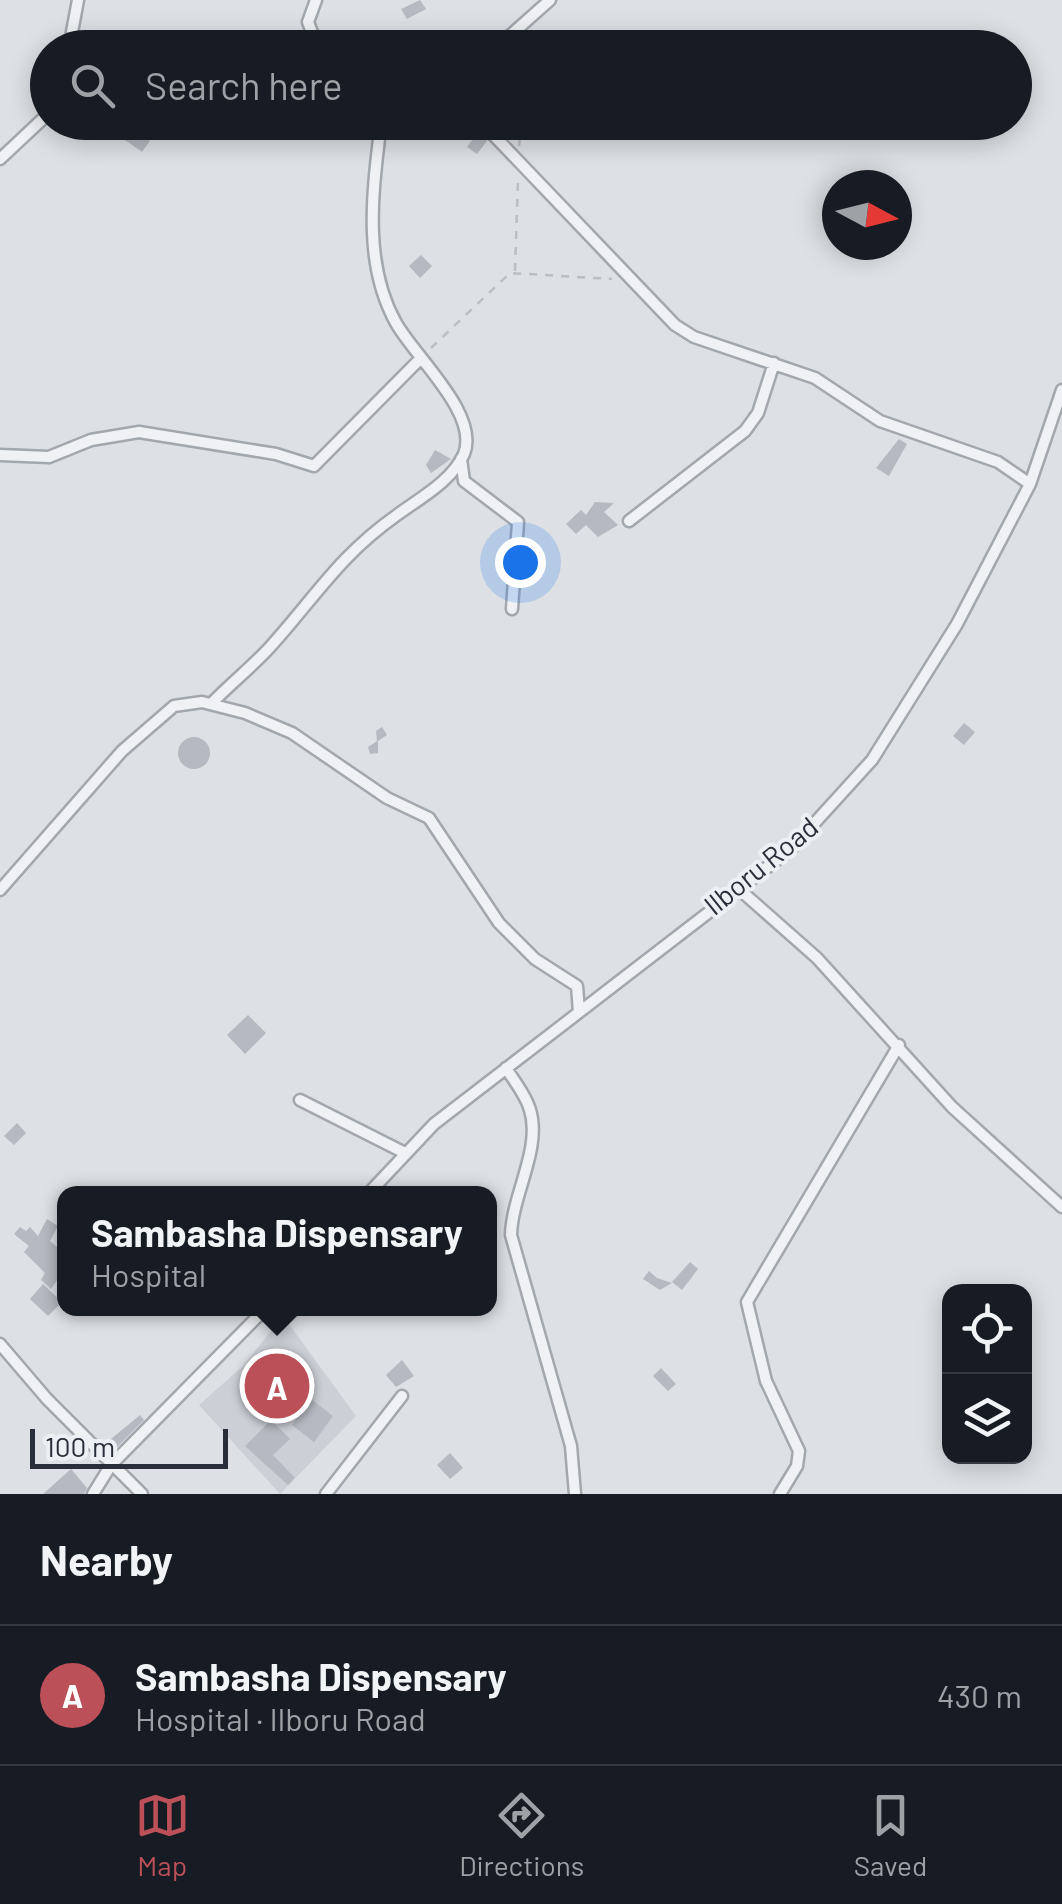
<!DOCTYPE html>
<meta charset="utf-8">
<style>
body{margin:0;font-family:Barlow,sans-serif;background:#20242c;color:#f1f3f6}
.controls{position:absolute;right:30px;bottom:30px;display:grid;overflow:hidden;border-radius:20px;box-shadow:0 5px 25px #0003}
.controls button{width:90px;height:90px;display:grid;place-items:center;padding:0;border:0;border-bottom:2px solid #363941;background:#171b24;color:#f1f3f6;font:50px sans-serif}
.compass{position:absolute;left:822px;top:170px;width:90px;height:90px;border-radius:50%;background:#171b24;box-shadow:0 5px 25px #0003;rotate:97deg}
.scale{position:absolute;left:30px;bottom:25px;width:198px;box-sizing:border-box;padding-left:10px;border:5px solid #282e3a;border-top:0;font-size:28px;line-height:35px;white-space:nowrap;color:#282e3a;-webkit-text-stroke:8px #eceff3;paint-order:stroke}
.you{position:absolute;left:520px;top:562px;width:35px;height:35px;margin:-25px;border:8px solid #fff;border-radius:50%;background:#1a73e8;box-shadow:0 0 0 15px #1a73e833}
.badge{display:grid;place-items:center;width:65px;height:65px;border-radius:50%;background:#bc5059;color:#fff;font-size:32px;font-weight:700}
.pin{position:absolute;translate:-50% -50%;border:5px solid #fff;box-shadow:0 2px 10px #0006}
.popup{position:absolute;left:57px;top:1186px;width:440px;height:130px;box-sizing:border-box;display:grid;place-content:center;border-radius:20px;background:#171b24;filter:drop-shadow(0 2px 8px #0005);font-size:32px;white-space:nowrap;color:#9ea1a6}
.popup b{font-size:38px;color:#f1f3f6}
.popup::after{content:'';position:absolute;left:50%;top:100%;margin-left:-20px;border:20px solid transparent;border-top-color:#171b24}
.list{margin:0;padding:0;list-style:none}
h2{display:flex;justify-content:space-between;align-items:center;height:130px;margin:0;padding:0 40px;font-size:42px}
h2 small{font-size:32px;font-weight:400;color:#9ea1a6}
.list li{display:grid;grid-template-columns:65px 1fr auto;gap:30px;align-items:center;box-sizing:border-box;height:140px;padding:0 40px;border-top:2px solid #363941}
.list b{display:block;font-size:38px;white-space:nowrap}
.list p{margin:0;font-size:32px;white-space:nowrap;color:#9ea1a6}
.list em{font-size:32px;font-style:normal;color:#9ea1a6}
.icon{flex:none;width:55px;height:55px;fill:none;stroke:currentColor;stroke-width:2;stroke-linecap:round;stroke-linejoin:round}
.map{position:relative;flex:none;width:1062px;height:1494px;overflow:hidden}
.search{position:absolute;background:#171b24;box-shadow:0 5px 25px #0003;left:30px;right:30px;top:30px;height:110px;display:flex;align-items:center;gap:25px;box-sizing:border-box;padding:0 35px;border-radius:55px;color:#9ea1a6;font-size:38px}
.sheet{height:270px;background:#171b24}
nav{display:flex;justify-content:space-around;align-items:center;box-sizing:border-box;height:140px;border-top:2px solid #363941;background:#171b24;font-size:28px;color:#9ea1a6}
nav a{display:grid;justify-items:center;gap:5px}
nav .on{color:#bc5059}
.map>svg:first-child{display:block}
</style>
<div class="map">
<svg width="1062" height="1494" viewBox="0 0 1062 1494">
<rect width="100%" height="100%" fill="#dde0e5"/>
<path fill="#cccfd6" d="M 283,1316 L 356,1416 L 280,1494 L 199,1405 L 243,1366 Z"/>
<path fill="#b5b9c1" d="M 420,0 L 426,9 L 407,19 L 401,9 Z
M 133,130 L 150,141 L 142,152 L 125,140 Z
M 478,132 L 487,141 L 477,154 L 467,147 Z
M 421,255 L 432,266 L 420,278 L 409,266 Z
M 899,439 L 907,444 L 889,476 L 876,468 Z
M 435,450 L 451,459 L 431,473 L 426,465 Z
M 595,502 L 614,503 L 604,512 L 618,525 L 598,537 L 586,525 L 576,534 L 566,524 L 581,510 L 586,515 Z
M 964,723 L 975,732 L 964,745 L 953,736 Z
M 382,727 L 387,735 L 378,741 L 378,753 L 370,754 L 368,747 L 377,741 L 376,731 Z
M178 753a16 16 0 1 1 32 0a16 16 0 1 1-32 0Z
M 248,1015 L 266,1033 L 245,1054 L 227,1035 Z
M 17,1123 L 26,1133 L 14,1145 L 4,1136 Z
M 47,1219 L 58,1226 L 50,1241 L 64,1253 L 64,1270 L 51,1289 L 41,1280 L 45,1273 L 24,1252 L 29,1246 L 14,1234 L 20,1227 L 26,1231 L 30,1227 L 38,1236 Z
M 690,1262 L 698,1269 L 682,1290 L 672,1282 Z
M 649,1271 L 657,1278 L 672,1283 L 660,1290 L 643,1279 Z
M 43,1284 L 62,1302 L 48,1316 L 30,1299 Z
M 402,1360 L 414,1376 L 396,1387 L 386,1375 Z
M 661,1368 L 676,1384 L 668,1391 L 653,1376 Z
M 311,1399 L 333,1416 L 314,1442 L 292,1425 Z
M 140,1415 L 144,1420 L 112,1452 L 105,1444 Z
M 271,1420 L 290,1439 L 273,1455 L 295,1478 L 288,1485 L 245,1446 Z
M 450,1453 L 463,1468 L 450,1479 L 437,1465 Z
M 71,1469 L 87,1488 L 84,1494 L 43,1494 Z"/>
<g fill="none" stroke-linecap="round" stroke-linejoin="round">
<g stroke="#a3a7ae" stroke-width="15">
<path id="street" d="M 316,0 L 308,22 L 318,48
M 69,48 L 78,0
M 496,48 L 550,0
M 481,122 L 675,325 L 694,337 L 815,378 L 880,421 L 998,462 L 1030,484
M 0,159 L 48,114
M 0,455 L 49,457 L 91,440 L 139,432 L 276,454 L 314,466 L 421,358
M 461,459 L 464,481 L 518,522 L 512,609
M 629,521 L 745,431 L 758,413 L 774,363
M 211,704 C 230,684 252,667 271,646 C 316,596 339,556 397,515 C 420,498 452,481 464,454 C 480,414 415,357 396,323 C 362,262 373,190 381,122
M 0,890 L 122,751 L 174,706 L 202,702 L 245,713 L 292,733 L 387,798 L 429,818 L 499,923 L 535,959 L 577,986 L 579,1012
M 740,890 L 817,958 L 952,1107 L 1062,1207
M 506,1068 C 514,1081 526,1095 530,1110 C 542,1148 512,1195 511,1235 L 571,1446 L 575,1494
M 300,1100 L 405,1153
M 368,1194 L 434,1124 L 791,849 L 872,760 L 957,624 L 1030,484 L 1062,390
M 0,1344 L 47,1399 L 142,1494
M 93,1494 L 111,1465 L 266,1308
M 326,1494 L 402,1396
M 780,1494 L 797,1466 L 799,1451 L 766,1381 L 747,1302 L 899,1045"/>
</g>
<path stroke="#bbbec4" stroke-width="2.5" stroke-dasharray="8 8" stroke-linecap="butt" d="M 527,34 L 532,48
M 519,146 L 522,122
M 515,271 L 518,179
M 431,348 L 510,273 L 612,279"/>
<use href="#street" stroke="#eff1f4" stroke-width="10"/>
</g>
<g text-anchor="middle" stroke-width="8" stroke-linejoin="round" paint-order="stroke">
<g font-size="28" fill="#282e3a" stroke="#eceff3">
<text transform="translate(761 866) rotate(-39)" y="10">Ilboru Road</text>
</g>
</g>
</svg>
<div class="controls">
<button><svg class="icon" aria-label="locate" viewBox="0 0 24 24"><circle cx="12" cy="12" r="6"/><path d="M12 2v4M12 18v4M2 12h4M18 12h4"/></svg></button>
<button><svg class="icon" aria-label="layers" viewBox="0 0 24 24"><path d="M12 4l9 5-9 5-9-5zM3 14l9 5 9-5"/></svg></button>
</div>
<svg class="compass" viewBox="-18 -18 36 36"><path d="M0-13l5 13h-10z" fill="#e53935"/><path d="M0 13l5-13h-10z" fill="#9ea1a6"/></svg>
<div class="scale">100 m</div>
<div class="you"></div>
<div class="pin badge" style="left:277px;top:1386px">A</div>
<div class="popup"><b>Sambasha Dispensary</b>Hospital</div>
<div class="search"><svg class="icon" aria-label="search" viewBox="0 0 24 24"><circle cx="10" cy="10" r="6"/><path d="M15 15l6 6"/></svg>Search here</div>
</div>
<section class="sheet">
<h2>Nearby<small></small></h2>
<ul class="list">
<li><span class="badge">A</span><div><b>Sambasha Dispensary</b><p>Hospital · Ilboru Road</p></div><em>430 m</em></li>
</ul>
</section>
<nav>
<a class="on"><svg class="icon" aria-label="map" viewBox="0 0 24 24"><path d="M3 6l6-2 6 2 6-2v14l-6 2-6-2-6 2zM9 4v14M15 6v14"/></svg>Map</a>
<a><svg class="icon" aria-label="directions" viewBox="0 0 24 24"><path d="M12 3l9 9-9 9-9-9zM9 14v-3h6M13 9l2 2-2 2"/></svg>Directions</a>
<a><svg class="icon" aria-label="saved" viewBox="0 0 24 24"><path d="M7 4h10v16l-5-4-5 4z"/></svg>Saved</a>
</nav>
